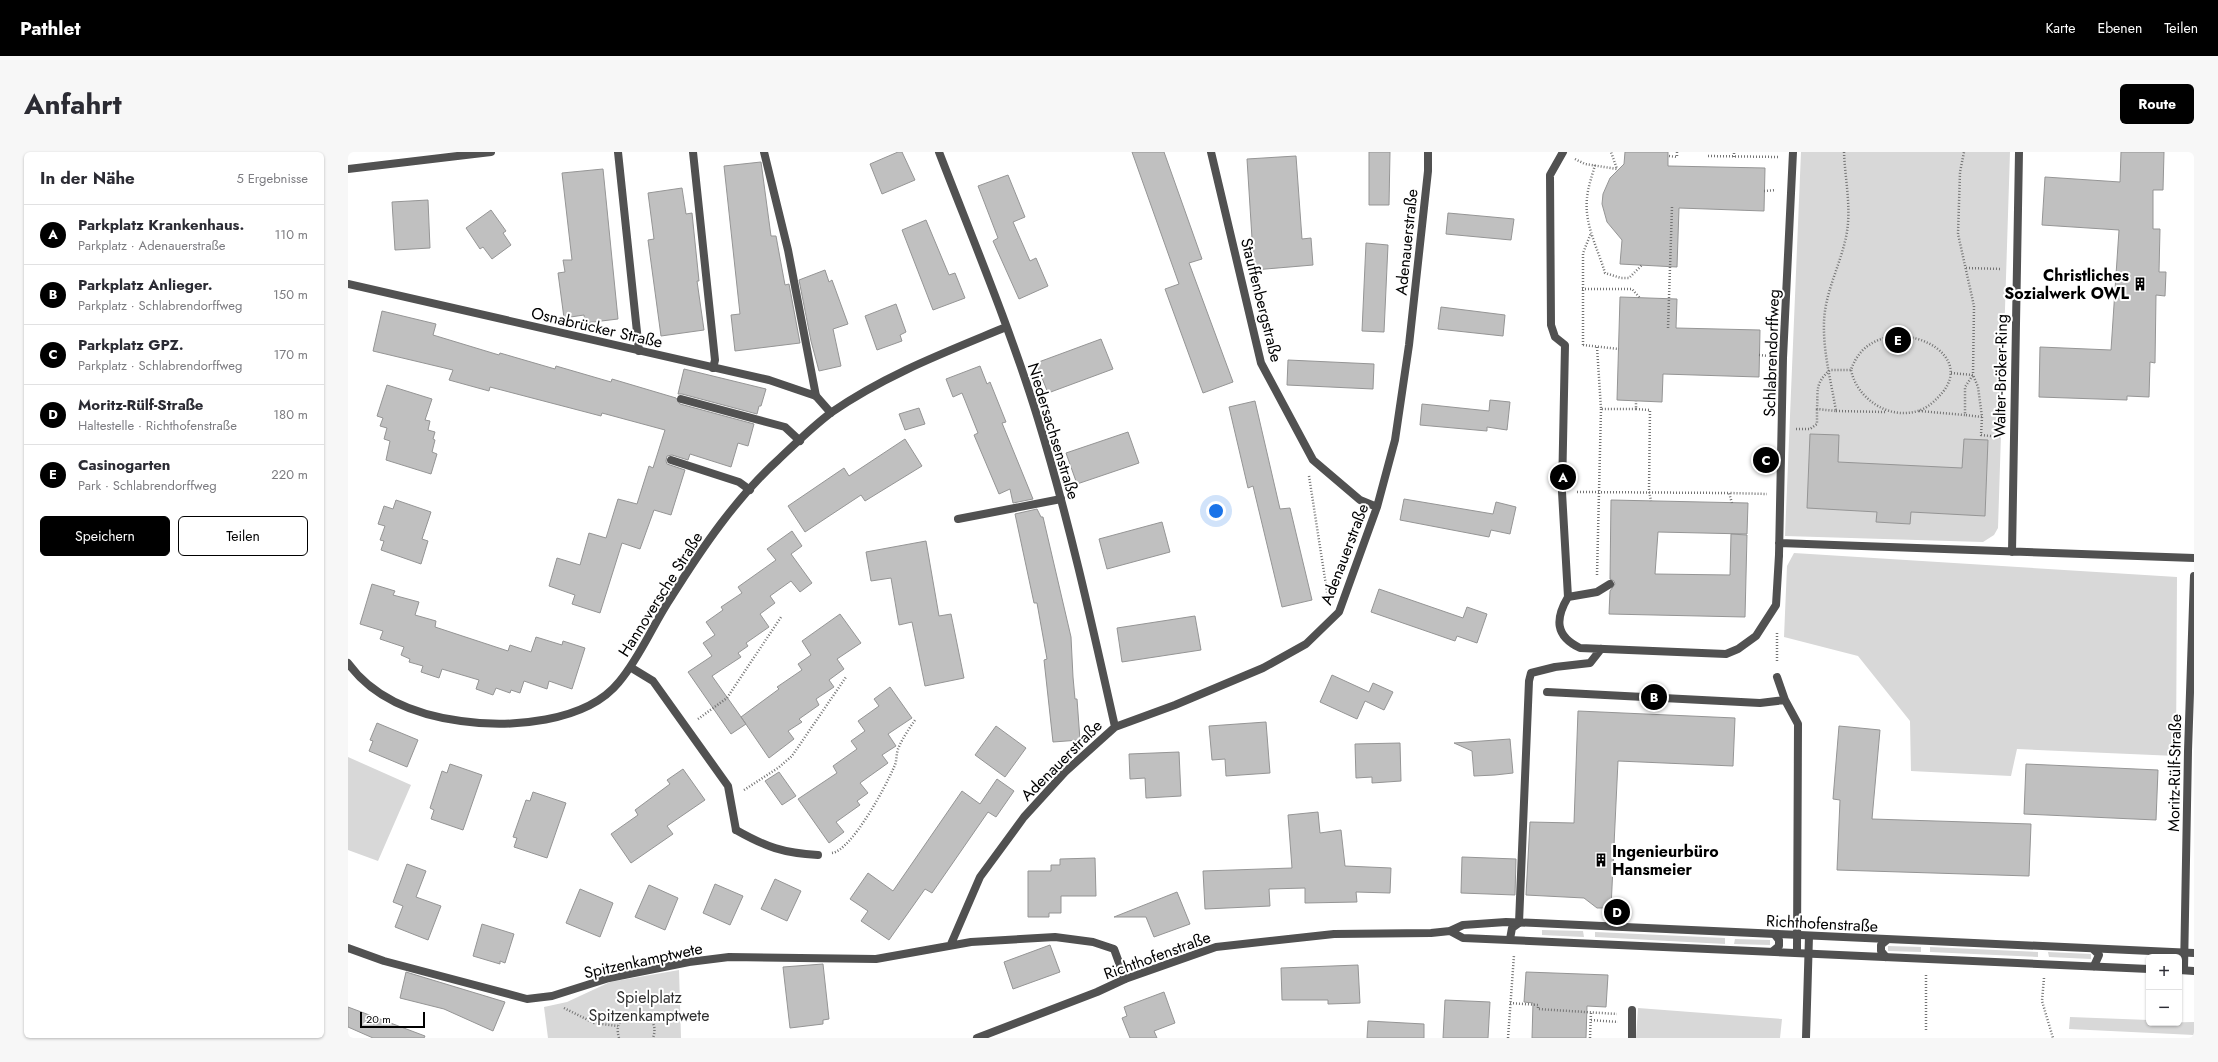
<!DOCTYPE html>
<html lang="de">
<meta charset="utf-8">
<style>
body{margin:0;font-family:Jost,sans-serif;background:#f7f7f7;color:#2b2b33}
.controls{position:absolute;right:12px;bottom:12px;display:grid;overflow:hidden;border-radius:6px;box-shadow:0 1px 3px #0004}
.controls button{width:36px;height:36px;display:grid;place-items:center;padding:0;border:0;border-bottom:1px solid #e1e1e2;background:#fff;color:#2b2b33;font:20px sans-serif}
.scale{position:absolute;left:12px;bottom:10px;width:65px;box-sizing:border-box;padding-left:4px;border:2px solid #000;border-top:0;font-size:11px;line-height:14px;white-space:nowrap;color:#000;-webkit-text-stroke:3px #fff;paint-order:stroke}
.you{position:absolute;left:868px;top:359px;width:14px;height:14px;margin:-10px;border:3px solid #fff;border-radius:50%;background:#1a73e8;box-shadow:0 0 0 6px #1a73e833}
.badge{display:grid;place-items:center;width:26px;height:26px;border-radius:50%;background:#000;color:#fff;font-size:13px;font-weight:700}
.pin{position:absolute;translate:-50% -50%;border:2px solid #fff;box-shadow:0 1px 4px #0006}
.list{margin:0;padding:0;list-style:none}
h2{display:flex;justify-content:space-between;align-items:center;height:52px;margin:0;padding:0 16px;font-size:17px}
h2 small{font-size:13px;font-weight:400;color:#7c7c81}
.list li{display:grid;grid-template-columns:26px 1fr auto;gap:12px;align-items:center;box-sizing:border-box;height:60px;padding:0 16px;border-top:1px solid #e1e1e2}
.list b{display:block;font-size:15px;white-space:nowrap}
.list p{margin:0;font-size:13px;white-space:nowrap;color:#7c7c81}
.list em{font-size:13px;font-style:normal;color:#7c7c81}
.actions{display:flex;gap:8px;padding:12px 16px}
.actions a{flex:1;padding:9px 0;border:1px solid #000;border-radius:6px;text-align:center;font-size:14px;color:#000}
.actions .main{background:#000;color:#fff}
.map{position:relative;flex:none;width:1846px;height:886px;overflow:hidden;border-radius:6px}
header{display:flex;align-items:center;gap:24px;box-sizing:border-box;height:56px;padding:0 20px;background:#000;color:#fff}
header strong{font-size:19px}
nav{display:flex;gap:22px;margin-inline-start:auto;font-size:14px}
.intro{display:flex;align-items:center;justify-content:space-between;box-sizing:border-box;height:96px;padding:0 24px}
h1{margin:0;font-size:28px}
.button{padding:10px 18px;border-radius:6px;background:#000;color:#fff;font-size:14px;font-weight:700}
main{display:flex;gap:24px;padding:0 24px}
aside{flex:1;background:#fff;border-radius:6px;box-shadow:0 1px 3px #0004}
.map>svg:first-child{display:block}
</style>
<header>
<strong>Pathlet</strong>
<nav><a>Karte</a><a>Ebenen</a><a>Teilen</a></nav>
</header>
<div class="intro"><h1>Anfahrt</h1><a class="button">Route</a></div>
<main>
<aside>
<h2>In der Nähe<small>5 Ergebnisse</small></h2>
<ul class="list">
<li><span class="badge">A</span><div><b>Parkplatz Krankenhaus.</b><p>Parkplatz · Adenauerstraße</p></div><em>110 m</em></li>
<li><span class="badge">B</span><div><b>Parkplatz Anlieger.</b><p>Parkplatz · Schlabrendorffweg</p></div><em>150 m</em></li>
<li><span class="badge">C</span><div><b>Parkplatz GPZ.</b><p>Parkplatz · Schlabrendorffweg</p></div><em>170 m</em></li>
<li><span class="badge">D</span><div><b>Moritz-Rülf-Straße</b><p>Haltestelle · Richthofenstraße</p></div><em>180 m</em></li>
<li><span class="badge">E</span><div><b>Casinogarten</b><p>Park · Schlabrendorffweg</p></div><em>220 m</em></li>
</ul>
<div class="actions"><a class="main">Speichern</a><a>Teilen</a></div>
</aside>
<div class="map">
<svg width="1846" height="886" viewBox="0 0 1846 886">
<rect width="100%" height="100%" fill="#fff"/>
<path fill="#d8d8d8" d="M 1453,0 L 1662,0 L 1650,376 L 1646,383 L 1635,390 L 1437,384 Z
M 1446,401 L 1829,425 L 1828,604 L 1669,597 L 1663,624 L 1563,619 L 1562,569 L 1510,504 L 1436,485 L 1439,414 Z
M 0,605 L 63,633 L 30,709 L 0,698 Z
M 1194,778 L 1235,779 L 1236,785 L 1194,783 Z
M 1247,780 L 1377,786 L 1377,792 L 1247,785 Z
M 1387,787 L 1422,788 L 1422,793 L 1386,792 Z
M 1540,794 L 1573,795 L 1573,800 L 1540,799 Z
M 1582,795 L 1690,800 L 1690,805 L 1582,800 Z
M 1700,800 L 1743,802 L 1743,807 L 1701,805 Z
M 331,818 L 333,886 L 200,886 L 196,855 L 219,850 L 262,830 Z
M 1290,856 L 1434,867 L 1432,886 L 1288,886 Z
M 1722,865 L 1801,868 L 1801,871 L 1846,870 L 1846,883 L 1721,877 Z"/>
<path fill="#c0c0c0" stroke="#959595" d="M 550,0 L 554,0 L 567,28 L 534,42 L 522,12 Z
M 784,0 L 816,0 L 854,107 L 841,111 L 885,230 L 855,241 L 817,137 L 831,132 Z
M 1021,0 L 1042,0 L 1041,53 L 1021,53 Z
M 1277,0 L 1320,0 L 1320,14 L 1417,16 L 1416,59 L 1331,56 L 1329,115 L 1272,112 L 1274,88 L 1259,70 L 1254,52 L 1255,42 L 1262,26 L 1276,12 Z
M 1773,0 L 1816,0 L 1815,38 L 1805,38 L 1805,77 L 1812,77 L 1811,120 L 1818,120 L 1817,144 L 1808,143 L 1807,211 L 1802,210 L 1801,245 L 1779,244 L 1779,248 L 1691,245 L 1692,195 L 1763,198 L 1771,78 L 1694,73 L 1697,25 L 1772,30 Z
M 948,4 L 954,87 L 963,86 L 965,113 L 906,118 L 899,7 Z
M 413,10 L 423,84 L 428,84 L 437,133 L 441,132 L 452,191 L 387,199 L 383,163 L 392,162 L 376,14 Z
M 255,17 L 270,167 L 237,171 L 236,163 L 216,166 L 210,121 L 217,120 L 215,108 L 224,108 L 214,21 Z
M 660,23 L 677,65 L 665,70 L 682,109 L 688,106 L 700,134 L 671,147 L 645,89 L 650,86 L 630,34 Z
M 334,36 L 338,62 L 344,61 L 351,129 L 349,129 L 356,178 L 313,184 L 300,88 L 306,87 L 300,41 Z
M 80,48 L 82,96 L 47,98 L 44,50 Z
M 143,58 L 158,79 L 155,81 L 163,93 L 144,107 L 135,95 L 132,97 L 118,76 Z
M 1100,61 L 1166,67 L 1163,88 L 1098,82 Z
M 578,68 L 601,123 L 607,121 L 617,146 L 585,158 L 554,78 Z
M 1018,91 L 1040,93 L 1036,180 L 1014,179 Z
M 477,118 L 481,130 L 484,128 L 500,172 L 485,177 L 493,214 L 471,219 L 463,189 L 451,128 Z
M 1272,145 L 1329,147 L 1328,176 L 1412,178 L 1411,225 L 1315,222 L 1314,250 L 1269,248 Z
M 548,152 L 558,180 L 552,183 L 554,189 L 529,198 L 517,164 Z
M 1093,155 L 1157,163 L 1155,184 L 1090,177 Z
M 34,159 L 88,172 L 85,183 L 151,203 L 152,201 L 207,217 L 208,214 L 263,230 L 264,227 L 328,246 L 332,252 L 406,272 L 400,294 L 390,291 L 383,315 L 342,302 L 340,308 L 324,303 L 319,304 L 318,309 L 319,312 L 337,318 L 323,363 L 306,358 L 292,397 L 274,391 L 252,461 L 224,452 L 227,443 L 201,434 L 209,406 L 232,413 L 241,381 L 258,386 L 270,347 L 289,352 L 301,314 L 305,316 L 317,278 L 254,261 L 253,264 L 142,235 L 141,239 L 101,228 L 105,218 L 25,199 Z
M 753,187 L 765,217 L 700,241 L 688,211 Z
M 940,208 L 1026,212 L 1025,237 L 939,233 Z
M 632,214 L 639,232 L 642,230 L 658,270 L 654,271 L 685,347 L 665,351 L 662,337 L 651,342 L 626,283 L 630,281 L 614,241 L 605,245 L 598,227 Z
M 336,217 L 418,237 L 413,254 L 411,254 L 409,262 L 334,242 L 330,242 Z
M 39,233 L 84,247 L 77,268 L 82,269 L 80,278 L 87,280 L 85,287 L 87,288 L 84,300 L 89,302 L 83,322 L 38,308 L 42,289 L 36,287 L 39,276 L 32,274 L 35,266 L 29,264 Z
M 1142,248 L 1162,250 L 1159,278 L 1139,275 L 1139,279 L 1072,273 L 1074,252 L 1141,259 Z
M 907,249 L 932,357 L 942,356 L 964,448 L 934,455 L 905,334 L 900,336 L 881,255 Z
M 571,256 L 577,272 L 557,278 L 551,262 Z
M 780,280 L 791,311 L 729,332 L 718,301 Z
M 1462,282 L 1491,283 L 1490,310 L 1614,316 L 1616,287 L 1640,288 L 1637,364 L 1563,360 L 1562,372 L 1528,370 L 1529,360 L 1459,356 Z
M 557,287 L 574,314 L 517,349 L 513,343 L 457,380 L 440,354 L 496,316 L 501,324 Z
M 1056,347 L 1145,362 L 1148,350 L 1168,355 L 1162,382 L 1143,378 L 1141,385 L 1052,368 Z
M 48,348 L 83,360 L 74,387 L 80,389 L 73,412 L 33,398 L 36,389 L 32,388 L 37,374 L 30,372 L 36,354 L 45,357 Z
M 1263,348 L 1400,351 L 1399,382 L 1310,380 L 1307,422 L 1382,423 L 1383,382 L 1399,383 L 1397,465 L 1261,462 L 1262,439 L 1267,432 L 1266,429 L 1262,427 Z
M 689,357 L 693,365 L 695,365 L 723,485 L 725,525 L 727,547 L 729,547 L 732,588 L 705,590 L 696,508 L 699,507 L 689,451 L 686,451 L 667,362 Z
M 814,370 L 822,400 L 759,417 L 751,387 Z
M 444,379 L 454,394 L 443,402 L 464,431 L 452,440 L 443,429 L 422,444 L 427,451 L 412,462 L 421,475 L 398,491 L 400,494 L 390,501 L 393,505 L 364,524 L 398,572 L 383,582 L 340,520 L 364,504 L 355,491 L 367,483 L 358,470 L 375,458 L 373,455 L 394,441 L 390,435 L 428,408 L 419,397 Z
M 578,389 L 591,464 L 603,462 L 616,526 L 577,534 L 564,470 L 551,473 L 543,426 L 523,429 L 518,400 Z
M 24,432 L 47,439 L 45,443 L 71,450 L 67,463 L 88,469 L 87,475 L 160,499 L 162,493 L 183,500 L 188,485 L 214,493 L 215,489 L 237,496 L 224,537 L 201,529 L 199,537 L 176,529 L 172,541 L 163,538 L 162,541 L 148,536 L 145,543 L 128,537 L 131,528 L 94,517 L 91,526 L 73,520 L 75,514 L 61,510 L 62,507 L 53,503 L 56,495 L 32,487 L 35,479 L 12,472 Z
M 1031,437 L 1115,466 L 1119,455 L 1139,462 L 1129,491 L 1109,484 L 1107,489 L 1023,460 Z
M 492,462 L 513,491 L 489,507 L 496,517 L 481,528 L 486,535 L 468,547 L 471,553 L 451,567 L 454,570 L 440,579 L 446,587 L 421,606 L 393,565 L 431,537 L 429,535 L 454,518 L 450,512 L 463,503 L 454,489 Z
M 847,464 L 853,498 L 774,510 L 769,476 Z
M 984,523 L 1021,540 L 1025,531 L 1045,540 L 1036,558 L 1017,549 L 1009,567 L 972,550 Z
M 542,535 L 564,566 L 540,582 L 548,594 L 534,603 L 540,611 L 512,631 L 520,641 L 509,649 L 512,653 L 488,670 L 496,680 L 481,691 L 450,647 L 489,621 L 485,614 L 509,597 L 503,589 L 517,579 L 510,569 L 531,554 L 526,547 Z
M 1230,559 L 1387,566 L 1385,614 L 1270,609 L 1263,756 L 1249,756 L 1236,746 L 1178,743 L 1182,670 L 1226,671 Z
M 918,570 L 922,621 L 878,624 L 877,607 L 864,608 L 861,574 Z
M 29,571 L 70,588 L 59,615 L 21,599 L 25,589 L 22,588 Z
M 648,574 L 678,596 L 657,625 L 627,603 Z
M 1491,574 L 1532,578 L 1524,667 L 1683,672 L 1681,724 L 1489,718 L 1492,648 L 1485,647 Z
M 1162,587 L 1165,621 L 1147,623 L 1126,624 L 1124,599 L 1106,591 Z
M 1052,591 L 1053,629 L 1024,631 L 1024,625 L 1008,626 L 1007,592 Z
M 831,600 L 833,644 L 798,646 L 797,626 L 782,627 L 781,602 Z
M 102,612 L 134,623 L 115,678 L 83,667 L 86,658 L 82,656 L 94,619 L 99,621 Z
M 1678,612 L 1810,618 L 1808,668 L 1676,662 Z
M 335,617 L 357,648 L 319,674 L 325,682 L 283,711 L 263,682 L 290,663 L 287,658 L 322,632 L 319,628 Z
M 431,620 L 448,644 L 434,653 L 417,629 Z
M 649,627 L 666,639 L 648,665 L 640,660 L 584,741 L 577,737 L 541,788 L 513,769 L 520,759 L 502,747 L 520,721 L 545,739 L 614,639 L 632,652 Z
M 185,640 L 218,651 L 199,706 L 166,695 L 169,686 L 165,685 L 178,648 L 182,649 Z
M 970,660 L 972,681 L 993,678 L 997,714 L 1043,716 L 1042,741 L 1008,740 L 1009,750 L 957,751 L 957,736 L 921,737 L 922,754 L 857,757 L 855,719 L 944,716 L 940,663 Z
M 1114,705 L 1168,707 L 1167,743 L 1113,741 Z
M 747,706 L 748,744 L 713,744 L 713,761 L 701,761 L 701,765 L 680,765 L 680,719 L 703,719 L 703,713 L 712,713 L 712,707 Z
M 59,712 L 78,719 L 68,745 L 93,754 L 80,788 L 47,775 L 55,754 L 45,750 Z
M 427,727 L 453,739 L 439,769 L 413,757 Z
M 367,732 L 395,744 L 382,773 L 355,761 Z
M 301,733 L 330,746 L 317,778 L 287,765 Z
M 232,737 L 265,751 L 252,785 L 218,771 Z
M 829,740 L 842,772 L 806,785 L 798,765 L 766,765 Z
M 134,772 L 166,782 L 157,811 L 152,809 L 152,812 L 125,804 Z
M 702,793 L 712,820 L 665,837 L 656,810 Z
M 475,812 L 481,867 L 475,868 L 475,872 L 442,876 L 435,815 Z
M 1010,813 L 1012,851 L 980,852 L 980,848 L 934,848 L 933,816 Z
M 58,820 L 157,850 L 145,879 L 96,857 L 52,846 Z
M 1178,820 L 1260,823 L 1258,855 L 1239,854 L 1238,886 L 1184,886 L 1185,851 L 1176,850 Z
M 816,840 L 827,871 L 806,879 L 809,886 L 782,886 L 774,866 L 779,864 L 776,855 Z
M 1097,848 L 1142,850 L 1140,886 L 1095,886 Z
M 0,855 L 77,884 L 76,886 L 25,886 L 0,875 Z
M 1020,869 L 1076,872 L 1076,886 L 1019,886 Z"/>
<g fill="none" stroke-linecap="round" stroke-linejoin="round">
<path stroke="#737373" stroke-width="2.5" stroke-dasharray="1 2" stroke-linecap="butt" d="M 1496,0 C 1497,28 1504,57 1498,85 C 1492,114 1477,140 1476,170 C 1475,200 1483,229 1488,259 L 1469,257 C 1470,238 1467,231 1482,218 L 1503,218 C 1524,153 1634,194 1594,241 C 1588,248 1580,256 1570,259 C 1541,268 1509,247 1503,218
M 1321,4 L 1329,5 L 1329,0
M 1360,4 L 1431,5
M 1386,5 L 1386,0
M 1227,7 L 1237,12 L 1269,17 L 1263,0
M 1247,13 C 1244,24 1240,35 1239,46 C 1236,72 1250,97 1257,121 L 1273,126 L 1281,126 L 1294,113
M 1416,39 L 1428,38
M 1618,116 L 1654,117
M 1234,137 L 1284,137 L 1292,146
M 1320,176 L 1324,55
M 1235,193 L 1235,101 L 1243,81
M 1235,193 L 1271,197
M 1249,195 L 1253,257 L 1288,257 L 1288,249
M 1411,203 L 1421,204
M 1603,221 L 1625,223 L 1626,154 L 1610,82 L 1612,20 L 1616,0
M 1288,257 L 1302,258 L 1301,339 L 1303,349
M 1488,259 L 1537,260
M 1571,259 L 1617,263 L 1617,235 L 1625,223 L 1630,235 L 1634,265 L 1617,263
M 1634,265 L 1633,283 L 1652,285
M 1448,277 L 1462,277 L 1469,272 L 1469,257
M 961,324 L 980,446
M 1229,340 L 1381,341
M 1384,351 L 1381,341 L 1419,342
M 1249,423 L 1253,257
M 1429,481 L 1429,510
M 350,567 L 379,546 L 433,465
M 396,638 L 430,616 L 444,604 L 498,525
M 484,701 C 504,698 538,634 546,615 C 549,610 548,603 550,597 C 554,587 561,577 567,568
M 1696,826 L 1694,849 L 1705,886
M 1162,851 L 1190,853 L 1190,857 L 1269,862
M 216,856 L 246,871 L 270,874
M 1243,868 L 1270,870
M 1578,878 L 1578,821
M 271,886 C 261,852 316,855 305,886
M 1160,886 L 1166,803
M 1242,886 L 1243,860"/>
<path stroke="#515151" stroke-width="8" d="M 270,0 L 291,199
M 345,0 L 367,208 L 365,216
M 416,0 L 440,98 L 468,244
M 1215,0 L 1202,23 L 1203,173 L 1207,185 L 1217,193 L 1214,340 L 1220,445 C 1207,467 1207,484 1232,496 L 1378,502 L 1390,497 L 1408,484 L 1428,453 L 1431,403
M 333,247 L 437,275 L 452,289
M 323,308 L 391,330 L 402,338
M 610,367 L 713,347
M 1220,445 L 1249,440 L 1262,432
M 1429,525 L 1437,548 L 1450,572 L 1449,800
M 1199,540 L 1412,551 L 1437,548
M 388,678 C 418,695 435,701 470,703
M 1162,787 L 1164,776 L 1171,771 L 1181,529 L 1183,521 L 1207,515 L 1242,511 L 1253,497
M 1425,799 L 1431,794 L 1431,788 L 1427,783
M 1538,805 L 1533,799 L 1533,793 L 1539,788
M 1746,814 L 1751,803 L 1746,798
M 1284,858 L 1284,886"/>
<path stroke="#515151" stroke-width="8" d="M 591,0 C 625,88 662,176 690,267 C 721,368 744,472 767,575
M 863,0 L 913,211 L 965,308 L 1012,348 L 1029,355
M 0,17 L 143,0
M 0,132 L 421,228 L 468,244 L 483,261
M 1431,391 L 1846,406
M 1664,400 L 1671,0
M 1431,403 L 1435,206 L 1445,0
M 0,511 C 26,547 70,563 113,569 C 161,576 238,571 271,530 C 293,504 305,472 324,444 C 354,396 388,346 430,308 C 447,292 465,274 484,260 C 537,223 598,200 658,175
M 282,515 L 305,529 L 380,634 L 388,678
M 603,792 L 632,725 L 676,665 L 717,620 L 767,575 L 827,553 L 915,516 L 958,492 L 991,460 L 1029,355 L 1047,288 L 1061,193 L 1080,19 L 1080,0
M 0,796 L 36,809 L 179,847 L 204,844 L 261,826 L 341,810 L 381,805 L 528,807 L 623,790 L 707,785 L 745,790 L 766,797 L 777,827
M 1836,818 L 1840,599 L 1846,424
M 1458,886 L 1461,784"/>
<path stroke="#515151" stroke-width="8" d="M 1102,779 L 1115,786 L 1801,817
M 1831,818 L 1846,819
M 629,886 L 749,840 L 777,827 L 868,795 L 986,782 L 1083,781 L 1102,779 L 1115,773 L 1158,770 L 1188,771 L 1846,801"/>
</g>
<defs>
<g id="building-bare" transform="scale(1.08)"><path d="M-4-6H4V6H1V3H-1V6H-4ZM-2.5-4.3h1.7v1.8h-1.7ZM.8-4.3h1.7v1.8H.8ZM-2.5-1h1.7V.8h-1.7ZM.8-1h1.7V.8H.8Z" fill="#000" stroke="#fff" stroke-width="2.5" paint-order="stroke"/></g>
</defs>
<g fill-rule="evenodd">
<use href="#building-bare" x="1792" y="132"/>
<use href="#building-bare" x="1253" y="708"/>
</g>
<g text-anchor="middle" stroke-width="4" stroke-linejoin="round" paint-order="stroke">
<g font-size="16" fill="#000" stroke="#fff">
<text transform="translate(1058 90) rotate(-84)" y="6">Adenauerstraße</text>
<text transform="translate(914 148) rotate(76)" y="6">Stauffenbergstraße</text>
<text transform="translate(249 175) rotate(13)" y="6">Osnabrücker Straße</text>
<text transform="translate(1423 201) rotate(-88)" y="6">Schlabrendorffweg</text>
<text transform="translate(1652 224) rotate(-89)" y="6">Walter-Bröker-Ring</text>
<text transform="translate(706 279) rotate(73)" y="6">Niedersachsenstraße</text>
<text transform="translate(996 402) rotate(-69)" y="6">Adenauerstraße</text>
<text transform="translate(312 442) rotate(-58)" y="6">Hannoversche Straße</text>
<text transform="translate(713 608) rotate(-45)" y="6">Adenauerstraße</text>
<text transform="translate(1826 621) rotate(-89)" y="6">Moritz-Rülf-Straße</text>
<text transform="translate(1474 771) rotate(3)" y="6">Richthofenstraße</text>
<text transform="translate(809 803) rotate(-20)" y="6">Richthofenstraße</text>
<text transform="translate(295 808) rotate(-12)" y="6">Spitzenkamptwete</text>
</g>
<g font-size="16" font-weight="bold" fill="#000" stroke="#fff" text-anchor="end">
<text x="1781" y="129">Christliches<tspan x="1781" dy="18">Sozialwerk OWL</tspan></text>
<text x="1264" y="705" text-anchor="start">Ingenieurbüro<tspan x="1264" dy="18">Hansmeier</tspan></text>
</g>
<g font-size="16" fill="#2f2f2f" stroke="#fff">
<text x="301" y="851">Spielplatz<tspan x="301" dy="18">Spitzenkamptwete</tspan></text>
</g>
</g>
</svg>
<div class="controls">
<button>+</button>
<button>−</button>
</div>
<div class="scale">20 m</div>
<div class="you"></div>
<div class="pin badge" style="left:1215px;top:325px">A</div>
<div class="pin badge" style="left:1306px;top:545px">B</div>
<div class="pin badge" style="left:1418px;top:308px">C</div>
<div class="pin badge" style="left:1269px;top:760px">D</div>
<div class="pin badge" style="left:1550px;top:188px">E</div>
</div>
</main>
